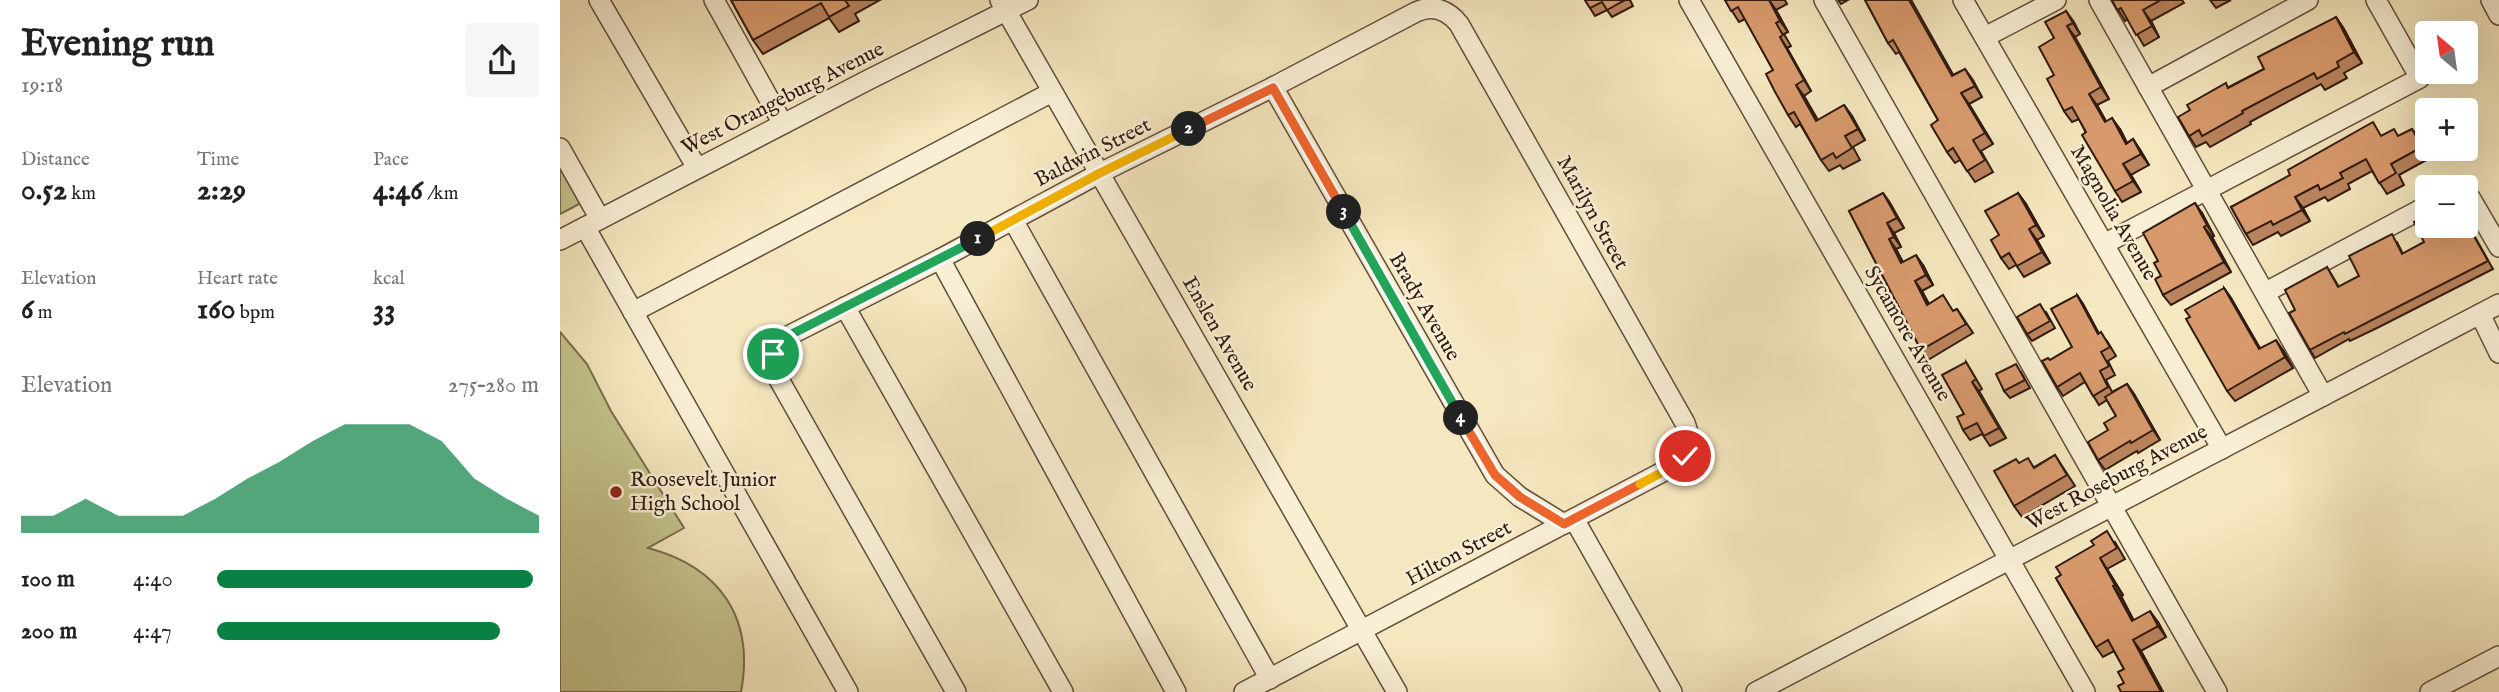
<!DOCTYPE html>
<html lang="en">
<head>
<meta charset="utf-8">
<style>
  body { margin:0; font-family:"IM FELL English",serif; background:#f6f6f6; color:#222; height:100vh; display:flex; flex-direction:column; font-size:26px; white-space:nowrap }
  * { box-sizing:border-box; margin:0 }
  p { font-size:23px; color:#767676 }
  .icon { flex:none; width:38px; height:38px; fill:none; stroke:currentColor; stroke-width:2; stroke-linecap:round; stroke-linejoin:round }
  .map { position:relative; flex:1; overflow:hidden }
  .details { display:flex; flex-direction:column; background:#fff; width:560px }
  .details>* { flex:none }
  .needle { width:46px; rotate:331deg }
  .fabs { position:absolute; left:1855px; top:21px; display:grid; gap:14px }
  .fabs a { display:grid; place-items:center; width:63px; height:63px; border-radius:7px; background:#fff; box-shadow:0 7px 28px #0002; font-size:35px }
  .pin { position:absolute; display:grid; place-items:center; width:60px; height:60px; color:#fff; margin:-30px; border:4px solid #fff; border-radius:50%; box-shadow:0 2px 7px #0007 }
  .km { position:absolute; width:35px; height:35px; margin:-18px; border-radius:50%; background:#222; color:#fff; font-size:19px; line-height:35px; text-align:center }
  .round { display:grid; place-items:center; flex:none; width:74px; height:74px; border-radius:7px; background:#f6f6f6 }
  .head { display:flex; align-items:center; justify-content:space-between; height:119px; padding:0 21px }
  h1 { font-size:38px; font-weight:800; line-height:52px }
  .stats { display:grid; grid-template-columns:repeat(3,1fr); gap:10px; height:119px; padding:7px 21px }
  .stats div { display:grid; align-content:center }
  .stats b { font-size:30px; font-weight:800 }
  .stats small { font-size:19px; font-weight:400 }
  .stats p { font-size:19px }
  .chart { height:196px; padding:14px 21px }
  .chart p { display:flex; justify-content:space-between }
  .chart svg { width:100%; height:126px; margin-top:7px; fill:#0b8043; opacity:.7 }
  ul { padding:0 21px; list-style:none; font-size:23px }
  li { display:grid; grid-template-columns:112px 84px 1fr; align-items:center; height:52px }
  li i { height:18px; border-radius:9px; background:#0b8043 }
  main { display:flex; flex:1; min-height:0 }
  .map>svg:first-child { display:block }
  .green { fill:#c4c38c; stroke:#7a6f4e; stroke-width:2 }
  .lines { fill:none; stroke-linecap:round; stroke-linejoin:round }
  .minor-casing { stroke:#614e3c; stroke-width:22 }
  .minor { stroke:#f8efd5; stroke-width:19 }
  .wall { fill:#ba845e; stroke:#301b11; stroke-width:2 }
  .shaded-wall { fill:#976c4c; stroke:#301b11; stroke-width:2 }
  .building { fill:#d89a6d; stroke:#301b11; stroke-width:2 }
  .split-1-casing { stroke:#fff; stroke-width:14 }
  .split-2-casing { stroke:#fff; stroke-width:14 }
  .split-3-casing { stroke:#fff; stroke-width:14 }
  .split-4-casing { stroke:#fff; stroke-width:14 }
  .split-5-casing { stroke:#fff; stroke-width:14 }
  .split-6-casing { stroke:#fff; stroke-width:14 }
  .split-1 { stroke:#22a559; stroke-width:9 }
  .split-2 { stroke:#f5b400; stroke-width:9 }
  .split-3 { stroke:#f0652b; stroke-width:9 }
  .split-4 { stroke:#22a559; stroke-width:9 }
  .split-5 { stroke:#f0652b; stroke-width:9 }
  .split-6 { stroke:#f5b400; stroke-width:9 }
  .poi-dot { fill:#8f2418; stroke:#f8efd5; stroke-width:2.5 }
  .labels { text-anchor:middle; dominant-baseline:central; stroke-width:5; stroke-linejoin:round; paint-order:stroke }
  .street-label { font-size:21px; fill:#301b11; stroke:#f8efd5 }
  .poi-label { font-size:21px; fill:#301b11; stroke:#f8efd5; text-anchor:start }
</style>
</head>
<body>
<main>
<section class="details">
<div class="head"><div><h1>Evening run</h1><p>19:18</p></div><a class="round"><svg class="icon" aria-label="share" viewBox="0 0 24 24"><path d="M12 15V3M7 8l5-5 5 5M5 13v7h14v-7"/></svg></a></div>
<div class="stats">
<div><p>Distance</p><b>0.52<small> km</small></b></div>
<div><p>Time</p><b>2:29</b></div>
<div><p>Pace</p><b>4:46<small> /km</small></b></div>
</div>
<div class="stats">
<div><p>Elevation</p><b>6<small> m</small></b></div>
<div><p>Heart rate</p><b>160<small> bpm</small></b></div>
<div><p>kcal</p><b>33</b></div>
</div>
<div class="chart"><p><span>Elevation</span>275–280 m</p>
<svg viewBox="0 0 160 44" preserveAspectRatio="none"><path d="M0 44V38L10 38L20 32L30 38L40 38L50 38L60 32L70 25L80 19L90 12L100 6L110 6L120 6L130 12L140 25L150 32L160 38V44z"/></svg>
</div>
<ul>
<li><b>100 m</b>4:40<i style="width:98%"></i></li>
<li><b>200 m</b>4:47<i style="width:88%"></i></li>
</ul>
</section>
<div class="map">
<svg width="1939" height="692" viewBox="0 0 1939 692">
  <rect width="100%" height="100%" fill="#f5e7bf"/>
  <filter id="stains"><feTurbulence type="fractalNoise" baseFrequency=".00286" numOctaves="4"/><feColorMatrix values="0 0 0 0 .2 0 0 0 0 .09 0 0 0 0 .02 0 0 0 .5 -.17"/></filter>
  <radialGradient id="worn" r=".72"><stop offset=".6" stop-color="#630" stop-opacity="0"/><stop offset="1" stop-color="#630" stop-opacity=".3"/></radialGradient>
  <!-- green -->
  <g class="green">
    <path d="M0,161l23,41 -23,12z"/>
    <path d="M0,332l27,32 24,47 73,117 -36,20c72,19 107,70 93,144h-181z"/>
  </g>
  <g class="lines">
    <!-- minor casing -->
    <g class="minor-casing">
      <g id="minor">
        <path d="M39,0l98,168"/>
        <path d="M154,0l69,124"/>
        <path d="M440,0l397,692"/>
        <path d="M1129,0l396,692"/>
        <path d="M1264,0l393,692"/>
        <path d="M1403,0l259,449"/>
        <path d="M1539,0l224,396"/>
        <path d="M1931,0l8,15"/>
        <path d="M1425,37l71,-37"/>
        <path d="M713,87l222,388 25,22 44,27"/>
        <path d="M1588,87l160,-87"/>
        <path d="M0,148l40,71"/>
        <path d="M1906,196l5,3 28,48"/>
        <path d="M453,220l257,459"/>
        <path d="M25,227l263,465"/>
        <path d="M0,240l308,-160 160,-80"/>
        <path d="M1544,244l316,-166 -44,-78"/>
        <path d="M380,259l236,433"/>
        <path d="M1706,292l161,-86"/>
        <path d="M285,307l218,385"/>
        <path d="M73,312l419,-220"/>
        <path d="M1920,314l19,39"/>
        <path d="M1014,519l98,173"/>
        <path d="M396,692l-179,-316c-7,-16 -4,-30 11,-40l152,-77 160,-86 173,-86 143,-75c17,-8 32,-2 43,12l226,399c7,18 4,33 -13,44l-428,225"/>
        <path d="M1196,692l743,-388"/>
        <path d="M1870,692l69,-36"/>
      </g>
    </g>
    <!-- minor -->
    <use href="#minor" class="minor"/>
  </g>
  <!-- wall -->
  <g class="wall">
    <path d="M171,0h149l-25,14 4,7 -20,11 -10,-14 -66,36 -10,-14z"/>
    <path d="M1025,0h45l3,6 -21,11 -5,-7 -12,6z"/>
    <path d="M1165,0h60l2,4 -11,6 12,22 -4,2 7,12 -4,2 24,43 -7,5 14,24 26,-15 8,11 13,24 -12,7 7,13 -17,9 -3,-4 -11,6 -8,-11 -21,-36 -4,3 -8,-12 -15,-45 -28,-51 -6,3z"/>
    <path d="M1278,0h10l-7,4z"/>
    <path d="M1305,0h46l42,75 12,-6 17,28 -13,7 24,40 -12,7 12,21 -18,10 -15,-22 -5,3 -8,-11 -9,-32 -39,-68 -3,2 -8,-11z"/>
    <path d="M1552,0h70l2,3 -33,18 8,16 -15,9 -16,-27 -3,2z"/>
    <path d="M1650,0h21l-15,8z"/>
    <path d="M1506,11l14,23 -5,3 34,62 -12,6 9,16 14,8 7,14 6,-4 16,26 -18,10 10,17 -19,10 -7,-11 -36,-72 -7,3 -8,-11 -10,-73z"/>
    <path d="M1776,17l8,12 18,34 -18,10 3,5 -22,12 -4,-6 -71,38 1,2 -41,23 -4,-5 -10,5 -7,-11 1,-26 39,-23 35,-18z"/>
    <path d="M1852,129l8,11 10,18 -31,17 5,10 -17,9 -15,-23 -24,13 2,5 -22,12 -3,-4 -22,11 7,13 -29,15 -3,-4 -25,13 -7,-11 -15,-27 152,-71h16z"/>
    <path d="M1323,193l7,10 14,25 -10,5 7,14 -5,2 7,13 20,3 10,20 -11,6 7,13 24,7 4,-2 16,24 -45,27 -7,-10 -72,-139z"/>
    <path d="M1458,193l8,11 18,32 -7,4 13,23 -26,14 -8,-12 -7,4 -8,-11 -2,-23z"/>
    <path d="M1642,213l12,23 -2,1 19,35 -60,33 -8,-10 -2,-19z"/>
    <path d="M1906,221l27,48 -116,59 -27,13 -1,-2 -34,19 -5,-8 -15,-40 32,-43 12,20 20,-11 38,-34 6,12 63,-28z"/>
    <path d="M1664,288l7,10 29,50 23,2 10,18 -58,33 -8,-10z"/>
    <path d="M1517,295l6,9 16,30 8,7 9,15 -8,5 7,14 -9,5 6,12 15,-8 7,10 26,46 -22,13 -1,-2 -32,19 -7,-10 10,-30 8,-14 -9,-16 -8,5 -14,-23 -22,14 -6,-9 -7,-27 22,-13z"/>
    <path d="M1486,312l9,16 -23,13 -5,-7z"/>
    <path d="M1406,362l16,27 -3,2 27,47 -16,8 -8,-12 -12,6 -7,-10z"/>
    <path d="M1461,372l9,16 -20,10 -6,-7z"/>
    <path d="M1495,455l20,31 -53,31 -8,-11 5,-43 15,4z"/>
    <path d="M1555,542l10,17 -18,10 16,26 -2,1 12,24 25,2 8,15 -25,14 22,41h-42l3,-9v-14l-10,-18 -11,6 -7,-10 -40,-69z"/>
  </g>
  <!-- shaded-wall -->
  <g class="shaded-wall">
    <path d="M1209,0l7,10 12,22 -8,-11z"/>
    <path d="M1349,0h2l49,87 -8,-11z"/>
    <path d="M1583,10l8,11 8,16 -7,-11z"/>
    <path d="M1506,11l8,11 6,12 -7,-11z"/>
    <path d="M1776,17l8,12 18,34 -8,-11z"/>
    <path d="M1507,26l8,11 34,62 -8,-12z"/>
    <path d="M1220,37l7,11 24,43 -7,-11z"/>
    <path d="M1405,69l8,11 9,17 -7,-11z"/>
    <path d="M1236,85l8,11 20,36 -8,-11z"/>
    <path d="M1401,93l8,11 24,40 -8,-11z"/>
    <path d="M1529,94l8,11 15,28 -7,-11z"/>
    <path d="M1284,105l8,11 13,24 -7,-11z"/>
    <path d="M1552,118l8,11 13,26 -7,-11z"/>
    <path d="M1852,129l8,11 10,18 -8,-11z"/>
    <path d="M1573,139l8,12 8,14 -8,-11z"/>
    <path d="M1563,164l8,11 10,17 -8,-11z"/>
    <path d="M1323,193l7,10 14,25 -7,-10z"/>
    <path d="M1458,193l8,11 18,32 -8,-11z"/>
    <path d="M1735,197l8,11 7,13 -8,-11z"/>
    <path d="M1635,203l7,10 12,23 -7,-11z"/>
    <path d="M1327,223l7,10 7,14 -7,-10z"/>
    <path d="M1644,227l8,10 19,35 -7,-10z"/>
    <path d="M1469,229l8,11 13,23 -8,-11z"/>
    <path d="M1329,239l7,10 12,24 -7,-10z"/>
    <path d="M1356,255l7,10 10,20 -7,-10z"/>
    <path d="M1355,281l7,10 12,23 -7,-9z"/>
    <path d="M1664,288l7,10 35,62 -7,-11z"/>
    <path d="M1517,295l6,9 21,39 -6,-9z"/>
    <path d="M1716,340l7,10 10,18 -8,-11z"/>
    <path d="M1412,382l7,9 27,47 -7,-10z"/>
    <path d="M1567,384l7,10 26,46 -7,-10z"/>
    <path d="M1540,558l7,11 16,26 -8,-10z"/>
    <path d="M1553,586l8,10 19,36 -8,-11z"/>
    <path d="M1590,611l8,11 8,15 -8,-11z"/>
    <path d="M1573,640l8,11 22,41h-2z"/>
  </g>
  <!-- building -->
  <g class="building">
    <path d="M171,0h114l4,6 -20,11 -8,-14 -68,37z"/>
    <path d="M1025,0h40l-18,10 -5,-8 -12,6z"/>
    <path d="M1165,0h44l11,21 -4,2 7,12 -3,2 24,43 -8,5 20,36 28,-16 14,24 -13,7 7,12 -16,10 -3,-5 -12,7 -27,-48 -6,3 -14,-25 -8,-16 7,-4 -35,-63 -7,4z"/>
    <path d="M1305,0h44l43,76 13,-7 10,17 -14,7 24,40 -12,7 12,20 -18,11 -14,-23 -6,4 -16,-27 7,-5 -45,-80 -5,3z"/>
    <path d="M1552,0h49l-18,10 9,16 -16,9 -15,-27 -4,2z"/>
    <path d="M1506,11l7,12 -6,3 34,61 -12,7 16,28 7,-4 14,26 7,-5 8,15 -18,10 10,17 -18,10 -33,-56 4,-3 -14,-25 -8,4 -17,-32 7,-4 -15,-28 15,-9 -9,-16z"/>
    <path d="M1776,17l18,35 -17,10 2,5 -22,12 -3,-6 -72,38 1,2 -41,23 -3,-6 -10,6 -11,-19 12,-7 -3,-5 39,-22 2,5 36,-19 -6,-12z"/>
    <path d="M1813,122l8,14 13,-7 4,7 14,-7 10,18 -31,17 5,9 -17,10 -13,-24 -26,14 3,5 -23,12 -2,-5 -23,12 7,13 -29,15 -2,-4 -25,13 -15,-27 59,-32 -2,-5z"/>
    <path d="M1323,193l14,25 -10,5 7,14 -5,2 12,24 15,-8 10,20 -11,6 12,24 16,-10 10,16 4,-2 9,15 -45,26 -72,-139z"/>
    <path d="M1458,193l18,32 -7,4 13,23 -25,14 -8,-13 -8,5 -10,-18 8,-5 -14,-24z"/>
    <path d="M1635,203l12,22 -3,2 20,35 -61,33 -8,-16 6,-3 -7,-13 4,-2 -15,-28z"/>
    <path d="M1867,215v11h39v-4l22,39 -116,59 -27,14 -1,-2 -34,18 -21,-37 6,-3 -10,-20 42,-23 11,20 21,-11 -10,-20 43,-22 10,20 22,-12 -10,-20z"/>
    <path d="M1664,288l35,61 17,-9 9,17 -58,34 -41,-72 4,-2 -5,-7z"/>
    <path d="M1517,295l21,39 3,-2 9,15 -9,5 8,14 -9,5 8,16 -15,9 -13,-23 -23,14 -15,-26 6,-3 2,2 22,-13 -21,-38z"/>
    <path d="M1480,304l10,17 -23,13 -10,-17z"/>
    <path d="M1406,362l10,17 -4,3 27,46 -15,8 -7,-13 -14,7 -6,-13 7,-3 -22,-39z"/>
    <path d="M1456,364l9,16 -21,11 -8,-17z"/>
    <path d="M1567,384l26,46 -22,13 -1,-2 -32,19 -10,-18 20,-12 -4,-7 12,-7 -11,-19z"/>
    <path d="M1495,455l12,20 -53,31 -20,-35 22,-12 3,4 9,-5 6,10z"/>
    <path d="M1547,531l10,17 -17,10 15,27 -2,1 19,35 18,-10 8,15 -25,14 28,52h-40l-3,-6 6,-3 -6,-11 6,-3 -16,-29 -12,7 -40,-69 5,-3 -5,-8 38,-22 -3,-4z"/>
  </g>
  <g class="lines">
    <!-- split-1 casing -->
    <g class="split-1-casing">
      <path id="split-1" d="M213,354l8,-13 7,-5 190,-97"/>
    </g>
    <!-- split-2 casing -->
    <g class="split-2-casing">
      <path id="split-2" d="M418,239l122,-66 89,-44"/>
    </g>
    <!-- split-3 casing -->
    <g class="split-3-casing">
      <path id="split-3" d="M629,129l84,-41 71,124"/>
    </g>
    <!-- split-4 casing -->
    <g class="split-4-casing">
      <path id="split-4" d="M784,212l117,206"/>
    </g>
    <!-- split-5 casing -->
    <g class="split-5-casing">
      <path id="split-5" d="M901,418l34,57 25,22 44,27 76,-40"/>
    </g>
    <!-- split-6 casing -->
    <g class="split-6-casing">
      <path id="split-6" d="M1080,484l32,-17 13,-11"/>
    </g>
    <!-- split-1 -->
    <use href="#split-1" class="split-1"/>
    <!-- split-2 -->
    <use href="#split-2" class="split-2"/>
    <!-- split-3 -->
    <use href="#split-3" class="split-3"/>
    <!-- split-4 -->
    <use href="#split-4" class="split-4"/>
    <!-- split-5 -->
    <use href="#split-5" class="split-5"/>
    <!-- split-6 -->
    <use href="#split-6" class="split-6"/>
  </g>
  <!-- markers -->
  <circle class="poi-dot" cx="56" cy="492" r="7"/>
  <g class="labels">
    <!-- street labels -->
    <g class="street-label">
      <text transform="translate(223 99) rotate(-27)">West Orangeburg Avenue</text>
      <text transform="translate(533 153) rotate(-27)">Baldwin Street</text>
      <text transform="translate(1032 213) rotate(61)">Marilyn Street</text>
      <text transform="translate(1553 213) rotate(60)">Magnolia Avenue</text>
      <text transform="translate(864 307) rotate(60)">Brady Avenue</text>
      <text transform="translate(659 334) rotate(60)">Enslen Avenue</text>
      <text transform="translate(1347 334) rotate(60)">Sycamore Avenue</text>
      <text transform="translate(1557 478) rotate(-28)">West Roseburg Avenue</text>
      <text transform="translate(899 554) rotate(-28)">Hilton Street</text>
    </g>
    <!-- poi labels -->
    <g class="poi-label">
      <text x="70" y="480">Roosevelt Junior<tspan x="70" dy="24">High School</tspan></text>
    </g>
  </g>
  <rect width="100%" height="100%" filter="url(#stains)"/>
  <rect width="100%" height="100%" fill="url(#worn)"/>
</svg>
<div class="fabs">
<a><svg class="needle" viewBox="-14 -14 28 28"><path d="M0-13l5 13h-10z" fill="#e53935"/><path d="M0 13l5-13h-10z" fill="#767676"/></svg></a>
<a>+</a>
<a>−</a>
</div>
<div class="pin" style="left:213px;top:354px;background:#1e9e55"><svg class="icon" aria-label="arrive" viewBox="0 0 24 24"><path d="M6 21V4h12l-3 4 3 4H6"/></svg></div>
<div class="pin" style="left:1125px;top:456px;background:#d93025"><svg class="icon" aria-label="check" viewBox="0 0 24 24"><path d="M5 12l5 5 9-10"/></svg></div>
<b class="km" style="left:418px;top:239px">1</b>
<b class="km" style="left:629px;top:129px">2</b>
<b class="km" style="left:784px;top:212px">3</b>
<b class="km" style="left:901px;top:418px">4</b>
</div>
</main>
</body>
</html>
